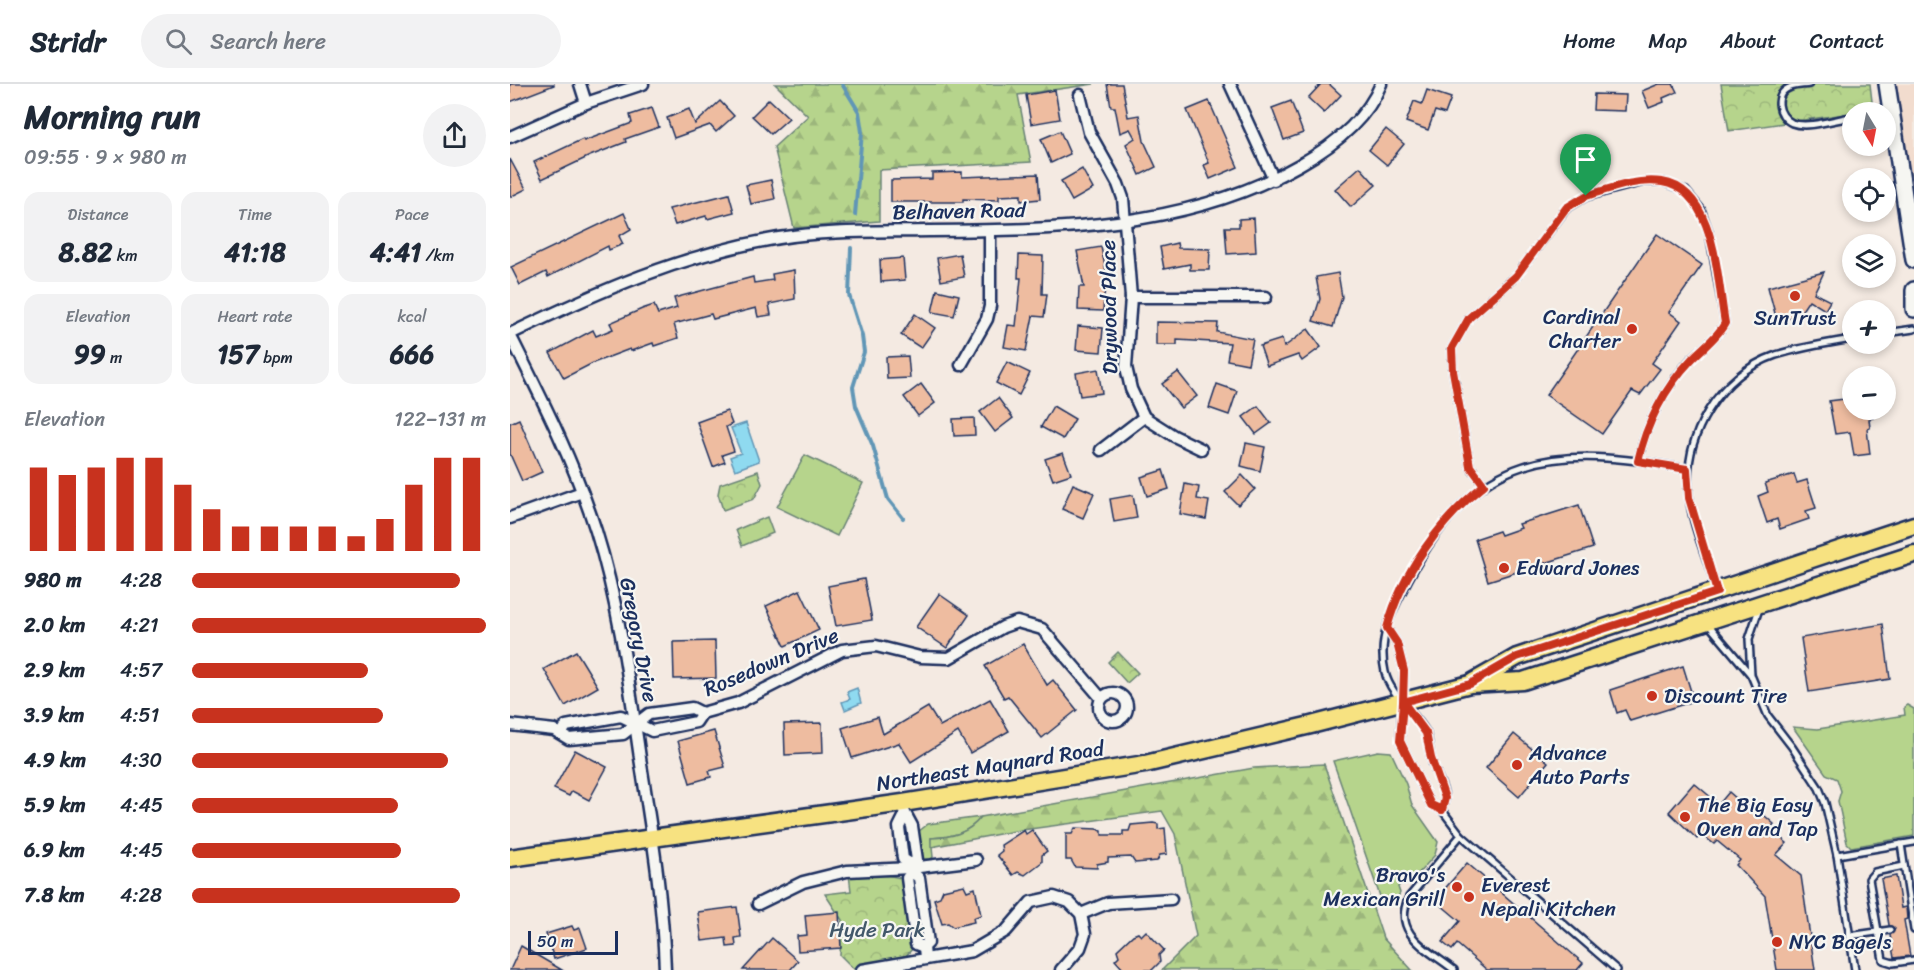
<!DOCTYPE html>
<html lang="en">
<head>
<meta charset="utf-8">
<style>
  body { margin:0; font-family:Sriracha,sans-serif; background:#f2f2f3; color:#1f2937; height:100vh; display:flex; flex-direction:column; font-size:22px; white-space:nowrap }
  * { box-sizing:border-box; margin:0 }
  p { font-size:20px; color:#747a83 }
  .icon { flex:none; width:33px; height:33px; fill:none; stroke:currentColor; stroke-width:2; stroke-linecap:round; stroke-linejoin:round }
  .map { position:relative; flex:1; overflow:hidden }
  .side { display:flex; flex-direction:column; background:#fff; width:510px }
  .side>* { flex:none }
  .needle { width:39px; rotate:170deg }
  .controls { position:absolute; left:1332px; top:18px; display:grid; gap:12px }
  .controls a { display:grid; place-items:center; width:54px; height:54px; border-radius:50%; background:#fff; box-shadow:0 3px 9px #0003; font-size:30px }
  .scale { position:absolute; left:18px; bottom:15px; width:90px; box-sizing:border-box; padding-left:6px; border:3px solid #1b2f5e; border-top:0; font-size:16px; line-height:21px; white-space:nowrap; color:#1b2f5e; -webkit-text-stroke:4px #f6f6f2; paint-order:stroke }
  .pin { position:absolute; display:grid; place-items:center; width:51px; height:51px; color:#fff; margin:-62px -26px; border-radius:50% 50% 50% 0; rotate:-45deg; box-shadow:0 0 6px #0007 }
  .pin .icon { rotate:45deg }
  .round { display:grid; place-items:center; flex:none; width:63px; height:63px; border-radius:32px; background:#f2f2f3 }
  .overview { display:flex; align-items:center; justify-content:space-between; height:102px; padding:0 24px }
  h1 { font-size:33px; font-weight:700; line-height:45px }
  .metrics { display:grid; grid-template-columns:repeat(3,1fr); gap:9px; height:102px; padding:6px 24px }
  .metrics div { display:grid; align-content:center; border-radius:15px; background:#f2f2f3; text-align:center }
  .metrics b { font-size:26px; font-weight:700 }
  .metrics small { font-size:16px; font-weight:400 }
  .metrics p { font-size:16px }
  .chart { height:168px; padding:12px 24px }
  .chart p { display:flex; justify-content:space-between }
  .chart svg { width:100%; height:108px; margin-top:6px; stroke:#c8321e; stroke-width:6 }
  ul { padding:0 24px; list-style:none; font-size:20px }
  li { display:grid; grid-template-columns:96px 72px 1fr; align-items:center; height:45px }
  li i { height:15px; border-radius:8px; background:#c8321e }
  header { display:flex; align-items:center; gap:36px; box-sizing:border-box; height:84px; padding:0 30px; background:#fff; border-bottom:2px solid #e0e1e3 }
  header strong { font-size:28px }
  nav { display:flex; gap:33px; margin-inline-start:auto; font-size:21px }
  .search { width:420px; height:54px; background:#f2f2f3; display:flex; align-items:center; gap:15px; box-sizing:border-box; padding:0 21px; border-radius:33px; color:#747a83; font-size:22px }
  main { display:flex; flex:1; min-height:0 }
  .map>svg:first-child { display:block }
  .built { fill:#f2dcce }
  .grass { fill:#b6d48c; stroke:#688275; stroke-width:1.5 }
  .forest { fill:url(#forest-firs); stroke:#688275; stroke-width:1.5 }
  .park { fill:url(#park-crowns); stroke:#688275; stroke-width:1.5 }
  .water { fill:#8fdaf0; stroke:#6196b6; stroke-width:1.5 }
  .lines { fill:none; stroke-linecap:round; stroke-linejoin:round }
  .stream { stroke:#6196b6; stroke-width:4 }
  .building { fill:#eebca0; stroke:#1b2f5e; stroke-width:1.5 }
  .service-casing { stroke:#1b2f5e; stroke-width:10 }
  .minor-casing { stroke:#1b2f5e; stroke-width:15 }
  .secondary-casing { stroke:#1b2f5e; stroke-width:20 }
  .primary-casing { stroke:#1b2f5e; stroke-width:21 }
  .service { stroke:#f6f6f2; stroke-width:5 }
  .minor { stroke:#f6f6f2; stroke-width:10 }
  .secondary { stroke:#f6f6f2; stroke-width:15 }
  .primary { stroke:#f7e281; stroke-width:16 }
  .route-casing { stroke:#fff; stroke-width:12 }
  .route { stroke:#c8321e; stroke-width:8 }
  .poi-dot { fill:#c8321e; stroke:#f6f6f2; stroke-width:2 }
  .labels { text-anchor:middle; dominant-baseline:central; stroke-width:4.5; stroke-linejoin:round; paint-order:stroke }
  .street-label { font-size:21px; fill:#1b2f5e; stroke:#f6f6f2 }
  .poi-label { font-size:21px; fill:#1b2f5e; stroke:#f6f6f2; text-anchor:start }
  .park-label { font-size:21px; fill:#42586a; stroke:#f6f6f2 }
</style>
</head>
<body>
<header>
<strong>Stridr</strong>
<div class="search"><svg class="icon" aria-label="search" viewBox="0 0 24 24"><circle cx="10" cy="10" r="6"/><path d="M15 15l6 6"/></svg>Search here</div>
<nav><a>Home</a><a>Map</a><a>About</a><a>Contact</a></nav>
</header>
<main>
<section class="side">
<div class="overview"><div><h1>Morning run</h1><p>09:55 · 9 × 980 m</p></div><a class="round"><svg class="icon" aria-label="share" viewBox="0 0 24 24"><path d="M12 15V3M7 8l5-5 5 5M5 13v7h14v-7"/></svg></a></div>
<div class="metrics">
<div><p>Distance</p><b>8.82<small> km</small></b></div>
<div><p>Time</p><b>41:18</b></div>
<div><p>Pace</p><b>4:41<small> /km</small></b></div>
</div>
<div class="metrics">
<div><p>Elevation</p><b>99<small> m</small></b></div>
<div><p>Heart rate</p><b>157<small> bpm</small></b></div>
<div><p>kcal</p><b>666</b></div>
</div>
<div class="chart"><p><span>Elevation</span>122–131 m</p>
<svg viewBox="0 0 160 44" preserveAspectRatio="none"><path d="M5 44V10M15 44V13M25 44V10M35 44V6M45 44V6M55 44V17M65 44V27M75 44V34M85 44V34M95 44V34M105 44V34M115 44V38M125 44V31M135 44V17M145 44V6M155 44V6"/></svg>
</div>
<ul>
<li><b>980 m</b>4:28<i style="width:91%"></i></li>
<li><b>2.0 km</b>4:21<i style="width:100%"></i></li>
<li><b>2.9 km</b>4:57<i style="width:60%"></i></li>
<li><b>3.9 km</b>4:51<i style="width:65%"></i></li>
<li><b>4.9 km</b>4:30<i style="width:87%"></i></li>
<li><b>5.9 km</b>4:45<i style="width:70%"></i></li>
<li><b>6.9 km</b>4:45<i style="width:71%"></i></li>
<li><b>7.8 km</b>4:28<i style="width:91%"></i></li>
</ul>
</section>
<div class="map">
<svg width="1404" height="886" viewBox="0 0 1404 886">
  <defs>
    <pattern id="forest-firs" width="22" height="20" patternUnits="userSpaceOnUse" patternTransform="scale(1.5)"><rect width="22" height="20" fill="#b6d48c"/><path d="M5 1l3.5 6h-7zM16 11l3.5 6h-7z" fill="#9cb67b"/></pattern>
    <pattern id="park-crowns" width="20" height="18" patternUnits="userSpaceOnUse" patternTransform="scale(1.5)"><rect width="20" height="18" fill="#b6d48c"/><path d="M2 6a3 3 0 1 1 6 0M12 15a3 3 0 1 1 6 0" fill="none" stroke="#9cb67b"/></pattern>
  </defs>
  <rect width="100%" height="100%" fill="#f4eae2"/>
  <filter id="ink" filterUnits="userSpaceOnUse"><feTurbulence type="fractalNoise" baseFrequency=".0167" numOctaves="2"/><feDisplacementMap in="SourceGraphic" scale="12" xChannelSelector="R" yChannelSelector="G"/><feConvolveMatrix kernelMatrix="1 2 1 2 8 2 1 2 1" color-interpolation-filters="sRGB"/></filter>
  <g filter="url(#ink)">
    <!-- built -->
    <path class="built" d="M1377,0h27v174z"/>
    <!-- grass -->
    <g class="grass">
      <path d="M295,371l58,28 -26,53 -60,-29z"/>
      <path d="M257,433l6,16 -31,13 -6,-16z"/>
      <path d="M1397,621l7,4v127l-63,11 -4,-4 -9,-42 3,-10 -4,-12 -11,-5 -33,-47 25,2 87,-14 -1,-8z"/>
      <path d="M868,667l13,1 15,32 6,21 26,37 -3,13 -19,21h-8l-10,11 2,6 -2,4 -16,5 -49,-141z"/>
      <path d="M471,733c-13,17 -30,20 -50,21l2,19 -2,2h-8l-3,-4 -2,-23 10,-8z"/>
    </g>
    <!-- forest -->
    <g class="forest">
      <path d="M265,0h319l-76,11 13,67 -152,8v51l-85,7 -20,-81 34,-31z"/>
      <path d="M814,680l59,174 29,32h-250l34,-34 -21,-102 -13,-23 -147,20 -84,16v-9c20,-1 37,-4 50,-21l273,-49z"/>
    </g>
    <!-- park -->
    <g class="park">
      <path d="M1211,0h149l3,26 -144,21z"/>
      <path d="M248,387l4,13 -8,15 -31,11 -5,-16 2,-10z"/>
      <path d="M608,568l20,21 -11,10 -19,-21z"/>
      <path d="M339,790l38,1 18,4 9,68 -11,12 1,2 -49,9 -15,-15 2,-35 -17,-26 26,-3z"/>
    </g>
    <!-- water -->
    <g class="water">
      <path d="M236,339l13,38 -24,9 -5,-13 11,-4 -10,-25z"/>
      <path d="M347,604l4,15 -16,7 -3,-8 8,-3 -3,-7z"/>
    </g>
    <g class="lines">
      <!-- stream -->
      <g class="stream">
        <path d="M332,0l17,28 3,20 -7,83"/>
        <path d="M341,164l-2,47 13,41 2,16 -11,35 3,19 17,40 15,53 15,19"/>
      </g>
    </g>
    <!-- building -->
    <g class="building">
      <path d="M0,0h44v1l-44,17z"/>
      <path d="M597,0h15l6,33 11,-2 5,26 12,26 -16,8 -14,-31 9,-6 -5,-9 -10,4 -5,-26h-4z"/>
      <path d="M811,0h8l12,11 -17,18 -16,-15z"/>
      <path d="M1149,0h14l4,8 -14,6 1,4 -15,6 -7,-17z"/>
      <path d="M545,6l5,29 -29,5 -5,-29z"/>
      <path d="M917,6l24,8 -6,16 -10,-3 -7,19 -22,-8 8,-21 8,3z"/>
      <path d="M1084,10l32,1 -1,16 -32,-1z"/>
      <path d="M259,15l20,19 -18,16 -19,-18z"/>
      <path d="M210,17l14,15 -18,16 -6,-7 -36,13 -7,-20 22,-9 6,15z"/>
      <path d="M699,17l29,66 -28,12 -6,-14 5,-2 -22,-53z"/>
      <path d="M781,17l12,32 -19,7 -12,-32z"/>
      <path d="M142,24l7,19 -34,12 1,3 -36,14 -48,23 -8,-17 49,-23 1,2 48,-18 -2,-8z"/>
      <path d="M876,45l18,15 -17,21 -18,-15z"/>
      <path d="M550,47l10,23 -19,9 -10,-24z"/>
      <path d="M0,75l16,30 -16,8z"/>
      <path d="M850,83l16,18 -25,22 -16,-18z"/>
      <path d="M572,85l11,20 -21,12 -11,-20z"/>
      <path d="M452,88v5l76,-3 2,25 -19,2v-6l-22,1v4l-36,-1v3h-72v-22l41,-1v-6z"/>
      <path d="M261,96l4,19 -24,5 -5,-19z"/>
      <path d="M219,110l5,18 -27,7 -1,-3 -31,9 -6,-16z"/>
      <path d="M114,129l7,16 -12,7 4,8 -14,6 -1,-4 -60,31 -2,-5 -26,13 -9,-18z"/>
      <path d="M744,134l2,34 -29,2 -2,-27h14v-8z"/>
      <path d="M1147,150l45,31 -33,47 12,9 -29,42 8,6 -20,26 -8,-4 -30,43 -56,-39z"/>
      <path d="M667,159l1,5 32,1 -1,21h-19v-6l-26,5 -4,-22z"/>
      <path d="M591,163l5,24 -3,40 -25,-1 1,-23h5l-7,-36z"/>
      <path d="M450,170l4,23 -23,4 -4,-23z"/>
      <path d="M509,171l24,1 -1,38h5l-3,23 -11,-1 -7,35 -22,-4 4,-22 8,1 5,-48h-3z"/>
      <path d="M393,174l2,22 -24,2 -1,-22z"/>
      <path d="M284,186l1,29 -26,5 2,11 -13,2 -2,-9 -43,11 -2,-5 -37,10 4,14 -24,8 -1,-3 -22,8 -1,-2 -37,14 -29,15 -14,-25 43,-23 3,6 17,-7 -3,-6 32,-14 12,-4 4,9 19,-6 -3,-10 79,-21 1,6 19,-3 -1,-6z"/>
      <path d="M1314,188l-10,21 16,8 -5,9 -16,-10 -10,15 -22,6 -9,-34z"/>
      <path d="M828,189l4,24 -9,30 -20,-6 7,-22 -4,-22z"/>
      <path d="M427,206l22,5 -5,21 -22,-4z"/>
      <path d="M405,230l20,14 -14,20 -20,-13z"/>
      <path d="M646,238l62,1 -1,9 36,7 -5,25 -21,-4 3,-17 -53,-3v5h-21z"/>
      <path d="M568,242l25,2 -2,24 -25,-2z"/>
      <path d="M798,245l13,18 -19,14 -4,-6 -31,11 -7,-20 22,-7 2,8z"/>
      <path d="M398,272l2,22 -23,1 -1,-22z"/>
      <path d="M497,278l23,11 -11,22 -23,-12z"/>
      <path d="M588,285l4,24 -22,3 -4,-23z"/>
      <path d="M668,288l19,24 -16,12 -19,-24z"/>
      <path d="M411,300l14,19 -17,13 -14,-19z"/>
      <path d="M707,300l20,7 -8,24 -20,-7z"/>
      <path d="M488,314l15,20 -18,14 -15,-20z"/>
      <path d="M1342,314v12h19l2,8 -4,1 1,9 -3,1 3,25 -16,2 -4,-24 -15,2 -6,-33z"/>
      <path d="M543,322l22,13 -12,20 -22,-12z"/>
      <path d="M748,322l13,17 -15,11 -13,-17z"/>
      <path d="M217,327l5,13 -6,3 8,24 -12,4 3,7 -12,5 -16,-45z"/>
      <path d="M464,334l1,17 -21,1 -1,-17z"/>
      <path d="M9,335l23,53 -20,9 -12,-27v-31z"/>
      <path d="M736,359l19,4 -5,24 -19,-5z"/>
      <path d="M553,369l8,21 -18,6 -8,-21z"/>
      <path d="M653,386l6,19 -22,7 -6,-19z"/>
      <path d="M1284,390l3,9 10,-3 9,28 -10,3 3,8 -29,10 -3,-10 -10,4 -9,-27 10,-4 -3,-9z"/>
      <path d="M732,391l13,14 -17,16 -13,-13z"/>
      <path d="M563,400l21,9 -11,25 -21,-9z"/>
      <path d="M675,400l14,3 -2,12 12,2 -3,18 -26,-5z"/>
      <path d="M623,411l4,23 -23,4 -4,-23z"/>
      <path d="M1069,421l14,43 -105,33 -13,-42 24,-8 2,4 20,-7 -2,-4z"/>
      <path d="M354,495l8,41 -36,6 -8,-40z"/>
      <path d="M290,506l19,40 -34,16 -19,-40z"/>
      <path d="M429,510l30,21 -22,33 -31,-21z"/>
      <path d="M1373,540l7,55 -81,13 -8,-54z"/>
      <path d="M205,557l1,37 -42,1 -1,-37z"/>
      <path d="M513,560l24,41 6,-5 24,30 -35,28 -34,-42 -4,2 -19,-32z"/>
      <path d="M66,567l22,36 -33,19 -21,-37z"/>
      <path d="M1173,582l11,35 -64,20 -5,-11 -8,3 -7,-23z"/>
      <path d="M480,615l19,32 -39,22 -12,-21 -47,30 -12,-19 -47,15 -10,-30 36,-11 5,17 45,-27 12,19z"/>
      <path d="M312,639l1,30 -38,2 -1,-31z"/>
      <path d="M204,647l11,36 -16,4 2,6 -21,6 -12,-42z"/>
      <path d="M1004,650l34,28 -29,35 -33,-29z"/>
      <path d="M65,666l32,17 -18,33 -17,-9 -3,5 -15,-7z"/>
      <path d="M1184,699l25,21 10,-12 17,15 3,-5 25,22 -4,5 17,14 -11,12 25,21 14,94h-38l-12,-74 -29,-31 4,-5 -23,-19 -3,3 -13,-10 -4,5 -28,-27z"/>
      <path d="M643,739l5,1v5l7,-1 2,26 -7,1 -3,6 -22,2 -4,-6 -23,1v4l-11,2v4l-22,-1 -4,-7h-5v-26h6l3,-6 22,1 5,2v4h21v-4h6l2,-6z"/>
      <path d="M514,746l2,4 6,-4 15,21 -5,4v7l-17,13 -7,-3 -5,3 -16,-20 5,-4 -1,-6z"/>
      <path d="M957,779l116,100 -6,7h-90l-30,-26 -5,6 -10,-8 18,-21 -25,-21z"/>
      <path d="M1386,792l5,32 5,-1 1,12 -3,1 6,36 -16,2 -4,-23 5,-6 -6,-4 -8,-46z"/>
      <path d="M454,801l3,6 8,-3 6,27 -8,3 1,4 -21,5 -5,-4 -6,1 -8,-25 6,-2 3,-7z"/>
      <path d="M227,823l4,30 -6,1 1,8 -9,1 -1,-9 -24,3 -4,-29z"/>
      <path d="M329,828l2,36 -43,3 -1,-15 10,-1 -2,-20z"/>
      <path d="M62,842l2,4 6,-2 7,20 -33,11 -8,-25z"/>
      <path d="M636,847l18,19 -5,5 1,7 -8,8h-28l-9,-10 4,-4 -2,-6 16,-15 5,-2 3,3z"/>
      <path d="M262,854l26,23 -8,9h-47z"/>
      <path d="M11,862l17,10 24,14h-52z"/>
    </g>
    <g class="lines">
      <!-- service casing -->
      <g class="service-casing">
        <g id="service">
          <path d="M1299,0c-5,1 -13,1 -18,3 -18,6 -14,29 1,36 16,6 44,-4 60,-6"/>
          <path d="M1376,249l28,-4"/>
          <path d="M974,401l-14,-19 -17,-95 -1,-23 17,-30 47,-42 50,-67 20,-12 58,-15h19l23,9 15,18 8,23 16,91c-7,14 -23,25 -34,36 -26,28 -45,65 -53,102"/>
          <path d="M1206,504c-9,-30 -24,-62 -27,-93 -7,-59 30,-120 87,-140 25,-8 51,-12 76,-16"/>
          <path d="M1198,540l43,51 17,41 24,31 27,41 6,15 12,52 18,115"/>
          <path d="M877,544l10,15 7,28 -4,70 31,64 11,5 19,25 156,135"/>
          <path d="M1241,591l-2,-36 10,-30"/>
          <path d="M932,726c1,-4 3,-9 3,-13 -2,-13 -11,-26 -14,-39 -2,-8 -2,-19 -5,-26 -11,-20 -36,-37 -41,-60 -8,-35 8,-63 24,-93 68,-129 145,-135 278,-110"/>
          <path d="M1391,760l13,86"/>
          <path d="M1327,771l77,-13"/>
          <path d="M1394,782l-29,6 -6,7 14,81 10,3 21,-3"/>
          <path d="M1339,852l41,-6"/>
          <path d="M944,886c-25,-20 -63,-36 -45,-73l52,-62"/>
        </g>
      </g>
      <!-- minor casing -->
      <g class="minor-casing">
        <g id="minor">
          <path d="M70,0l6,19"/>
          <path d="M720,0l44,96"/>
          <path d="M570,11l9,37 29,52 5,14 8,99 -5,70 5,22 13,28 30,19 27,13"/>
          <path d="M0,53l76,-34 57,-19"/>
          <path d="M621,213h135"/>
          <path d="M0,250c89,-43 170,-79 269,-96 50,-8 100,-6 150,-7 125,-1 259,-2 370,-66 34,-19 67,-44 82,-81"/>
          <path d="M0,251c32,64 64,127 86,196 23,73 33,151 44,227 11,70 23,141 25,212"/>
          <path d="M451,281l26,-46 3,-13v-75"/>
          <path d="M591,366l43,-33"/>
          <path d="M0,434l72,-26"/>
          <circle cx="603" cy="623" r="14"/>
          <path d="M0,641l44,5 15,9 54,-5 26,-20 43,-6 10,5"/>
          <path d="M52,649l4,-7 55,-10 31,15 44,-9 6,-9 36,-10 104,-53 34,-4 44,11 29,1 54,-31 14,-5 25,7 59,69"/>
          <path d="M394,727l8,15 5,34 -6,4"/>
          <path d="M395,731l-6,12 4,32 8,5 1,8 7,6 9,65 -4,4 1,11"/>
          <path d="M402,788l-5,6 9,66 8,3"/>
          <path d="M248,820l45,-22 44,-11 64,-3 65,-8"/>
          <path d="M571,830l27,-11 63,-4"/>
          <path d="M352,886l110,-19 34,-20 25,-29 23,-5 15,5 12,12 4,20 -5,14 -19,22"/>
        </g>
      </g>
      <!-- secondary casing -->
      <g class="secondary-casing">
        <g id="secondary">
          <path d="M1377,0l27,176"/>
          <path d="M1404,206v19"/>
        </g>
      </g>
      <!-- primary casing -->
      <g class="primary-casing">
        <g id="primary">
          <path d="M963,598l44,-25 397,-132"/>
          <path d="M0,774l393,-55 242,-39 166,-39 159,-41 53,-3 391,-127"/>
        </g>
      </g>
      <!-- service -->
      <use href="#service" class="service"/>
      <!-- minor -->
      <use href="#minor" class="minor"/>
      <!-- secondary -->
      <use href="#secondary" class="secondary"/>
      <!-- primary -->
      <use href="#primary" class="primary"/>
    </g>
  </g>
  <g class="lines" filter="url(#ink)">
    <!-- route casing -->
    <g class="route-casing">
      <path id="route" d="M1076,112l-20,12 -50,68 -47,42 -17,30 1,23 17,95 14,19c-45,36 -82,88 -97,143l10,15 7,28 -1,31 23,31 5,25 14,40 -3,12 -11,-5 -31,-64 3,-39 67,-18 47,-27 200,-65 -28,-94 -2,-29 -49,-8c8,-37 27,-74 53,-101 11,-12 27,-23 34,-37 -8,-43 -9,-133 -63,-141 -25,-4 -53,7 -76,14"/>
    </g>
    <!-- route -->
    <use href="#route" class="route"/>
  </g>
  <!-- markers -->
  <g class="poi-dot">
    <circle cx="1285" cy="212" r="6"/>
    <circle cx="1122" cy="245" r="6"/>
    <circle cx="994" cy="484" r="6"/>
    <circle cx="1142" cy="612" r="6"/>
    <circle cx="1007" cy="681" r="6"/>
    <circle cx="1175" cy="733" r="6"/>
    <circle cx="947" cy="803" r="6"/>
    <circle cx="959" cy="813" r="6"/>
    <circle cx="1267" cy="858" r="6"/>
  </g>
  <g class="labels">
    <!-- street labels -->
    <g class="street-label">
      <text transform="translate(449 127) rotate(-1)">Belhaven Road</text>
      <text transform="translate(599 223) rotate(-91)">Drywood Place</text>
      <text transform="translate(129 556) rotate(79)">Gregory Drive</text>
      <text transform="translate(261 578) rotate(-23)">Rosedown Drive</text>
      <text transform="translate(480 682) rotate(-9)">Northeast Maynard Road</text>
    </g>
    <!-- poi labels -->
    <g class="poi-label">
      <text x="1110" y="233" text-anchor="end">Cardinal<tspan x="1110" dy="24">Charter</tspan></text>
      <text x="1285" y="234" text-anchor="middle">SunTrust</text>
      <text x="1006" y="484">Edward Jones</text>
      <text x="1154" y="612">Discount Tire</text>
      <text x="1019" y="669">Advance<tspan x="1019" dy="24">Auto Parts</tspan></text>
      <text x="1187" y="721">The Big Easy<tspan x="1187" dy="24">Oven and Tap</tspan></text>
      <text x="935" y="791" text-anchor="end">Bravo's<tspan x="935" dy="24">Mexican Grill</tspan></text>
      <text x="971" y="801">Everest<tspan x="971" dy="24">Nepali Kitchen</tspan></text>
      <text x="1279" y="858">NYC Bagels</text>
    </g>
    <!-- park labels -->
    <g class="park-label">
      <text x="367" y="846">Hyde Park</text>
    </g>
  </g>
</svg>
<div class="controls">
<a><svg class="needle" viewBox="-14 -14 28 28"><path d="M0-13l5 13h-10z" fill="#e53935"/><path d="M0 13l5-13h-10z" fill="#747a83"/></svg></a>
<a><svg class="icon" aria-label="locate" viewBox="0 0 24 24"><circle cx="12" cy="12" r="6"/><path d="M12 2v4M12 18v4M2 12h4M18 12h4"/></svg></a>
<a><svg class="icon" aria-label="layers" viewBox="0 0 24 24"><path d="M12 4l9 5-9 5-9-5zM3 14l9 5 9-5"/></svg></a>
<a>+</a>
<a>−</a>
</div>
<div class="scale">50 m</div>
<div class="pin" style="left:1076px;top:112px;background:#1e9e55"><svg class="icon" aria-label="arrive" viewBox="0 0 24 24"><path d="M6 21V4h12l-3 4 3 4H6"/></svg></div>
</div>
</main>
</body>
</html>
